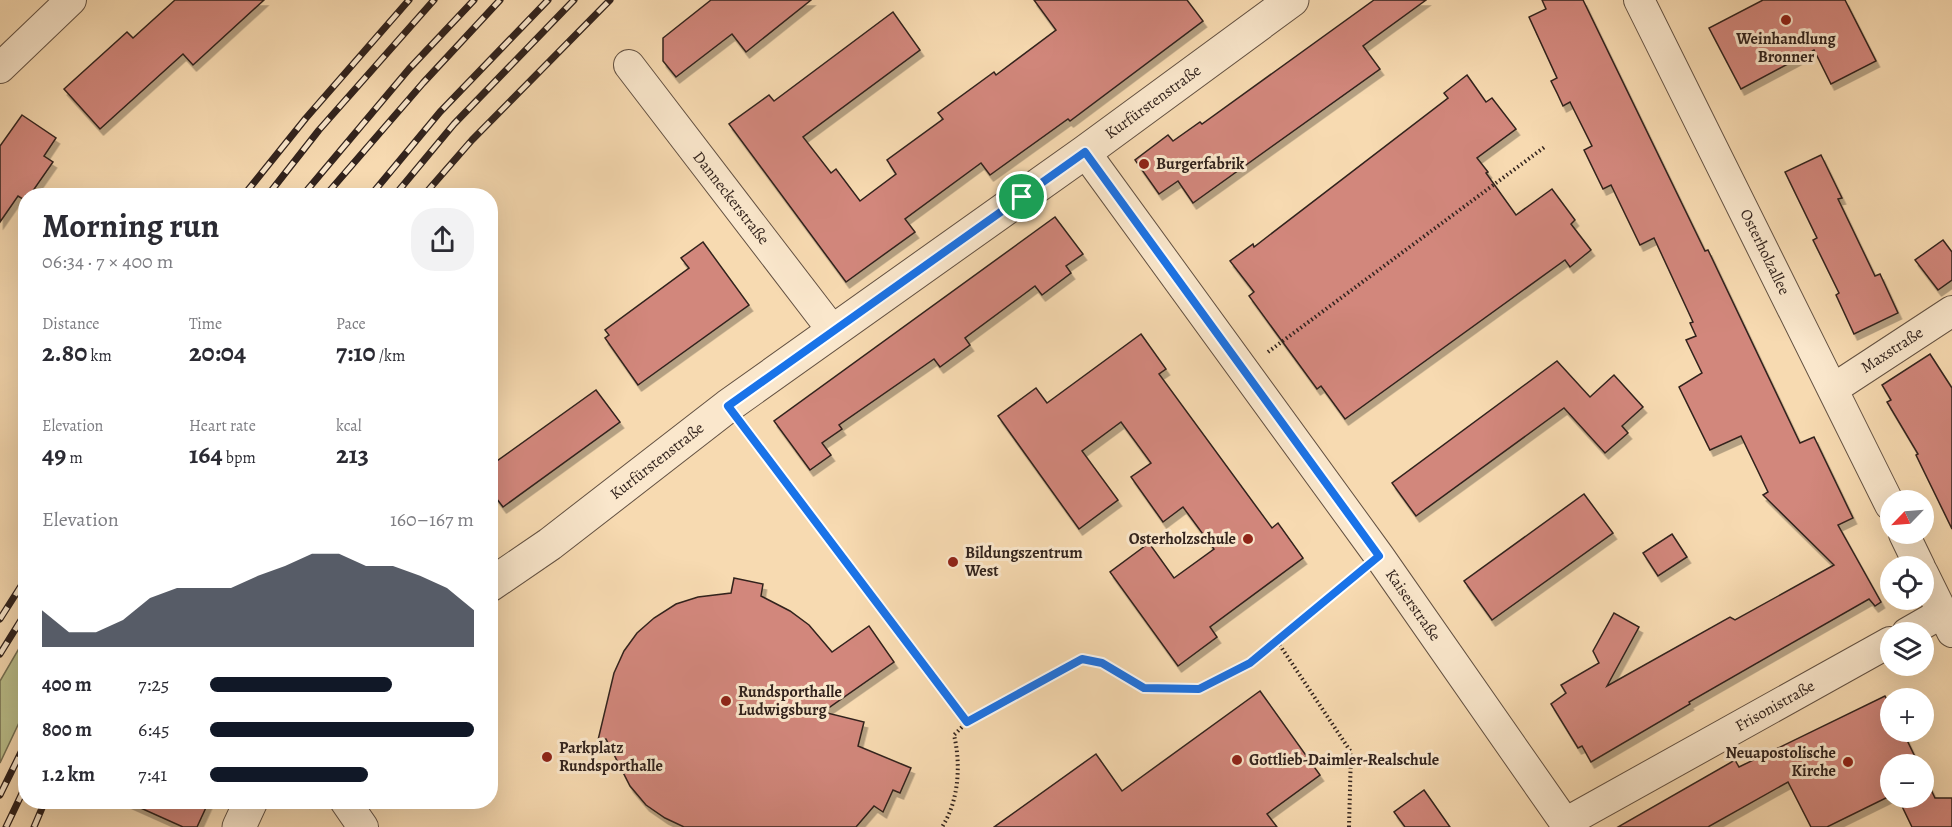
<!DOCTYPE html>
<html lang="en">
<head>
<meta charset="utf-8">
<style>
  body { margin:0; font-family:Alegreya,serif; background:#f2f2f3; color:#2b2b33; height:100vh; display:flex; flex-direction:column; font-size:22px; white-space:nowrap }
  * { box-sizing:border-box; margin:0 }
  p { font-size:20px; color:#7c7c81 }
  .icon { flex:none; width:33px; height:33px; fill:none; stroke:currentColor; stroke-width:2; stroke-linecap:round; stroke-linejoin:round }
  .map { position:relative; flex:1; overflow:hidden }
  .drawer { position:absolute; left:18px; top:188px; width:480px; height:621px; display:flex; flex-direction:column; background:#fff; border-radius:24px; box-shadow:0 6px 24px #0002 }
  .drawer>* { flex:none }
  .needle { width:39px; rotate:245deg }
  .tools { position:absolute; left:1880px; top:490px; display:grid; gap:12px }
  .tools a { display:grid; place-items:center; width:54px; height:54px; border-radius:50%; background:#fff; box-shadow:0 6px 24px #0002; font-size:30px }
  .pin { position:absolute; display:grid; place-items:center; width:51px; height:51px; color:#fff; margin:-26px; border:3px solid #fff; border-radius:50%; box-shadow:0 2px 6px #0007 }
  .round { display:grid; place-items:center; flex:none; width:63px; height:63px; border-radius:24px; background:#f2f2f3 }
  .summary { display:flex; align-items:center; justify-content:space-between; height:102px; padding:0 24px }
  h1 { font-size:33px; font-weight:700; line-height:45px }
  .metrics { display:grid; grid-template-columns:repeat(3,1fr); gap:9px; height:102px; padding:6px 24px }
  .metrics div { display:grid; align-content:center }
  .metrics b { font-size:26px; font-weight:700 }
  .metrics small { font-size:16px; font-weight:400 }
  .metrics p { font-size:16px }
  .chart { height:168px; padding:12px 24px }
  .chart p { display:flex; justify-content:space-between }
  .chart svg { width:100%; height:108px; margin-top:6px; fill:#111827; opacity:.7 }
  ul { padding:0 24px; list-style:none; font-size:20px }
  li { display:grid; grid-template-columns:96px 72px 1fr; align-items:center; height:45px }
  li i { height:15px; border-radius:8px; background:#111827 }
  .map>svg:first-child { display:block }
  .green { fill:#bcc08c; stroke:#777254; stroke-width:1.5 }
  .building { fill:#d2877c; stroke:#32231d; stroke-width:1.5; filter:url(#shadow) }
  .lines { fill:none; stroke-linecap:round; stroke-linejoin:round }
  .minor-casing { stroke:#635142; stroke-width:32 }
  .tertiary-casing { stroke:#635142; stroke-width:35 }
  .path { stroke:#32231d; stroke-width:4; stroke-dasharray:1.5 3; stroke-linecap:butt }
  .minor { stroke:#fae7cc; stroke-width:30 }
  .tertiary { stroke:#fae7cc; stroke-width:33 }
  .rail-casing { stroke:#32231d; stroke-width:7 }
  .rail { stroke:#fae7cc; stroke-width:4.5; stroke-dasharray:14; stroke-linecap:butt }
  .route-casing { stroke:#fff; stroke-width:12 }
  .route { stroke:#1a73e8; stroke-width:8 }
  .poi-dot { fill:#8f2418; stroke:#fae7cc; stroke-width:2 }
  .labels { text-anchor:middle; dominant-baseline:central; stroke-width:6; stroke-linejoin:round; paint-order:stroke }
  .poi-label { font-size:16px; font-weight:bold; fill:#32231d; stroke:#fae7cc; text-anchor:start }
  .street-label { font-size:16px; fill:#32231d; stroke:#fae7cc }
</style>
</head>
<body>
<div class="map">
<svg width="1952" height="827" viewBox="0 0 1952 827">
  <defs>
    <filter id="shadow"><feDropShadow dx="3.5" dy="6" stdDeviation="0" flood-color="#0004"/></filter>
  </defs>
  <rect width="100%" height="100%" fill="#f7dab1"/>
  <filter id="stains"><feTurbulence type="fractalNoise" baseFrequency=".00333" numOctaves="4"/><feColorMatrix values="0 0 0 0 .2 0 0 0 0 .09 0 0 0 0 .02 0 0 0 .5 -.17"/></filter>
  <radialGradient id="worn" r=".72"><stop offset=".6" stop-color="#630" stop-opacity="0"/><stop offset="1" stop-color="#630" stop-opacity=".3"/></radialGradient>
  <!-- green -->
  <path class="green" d="M25,638v72l-25,53v-82z"/>
  <!-- building -->
  <g class="building">
    <path d="M175,0h89l-71,65 -10,-11 -83,75 -36,-40 63,-57 6,6z"/>
    <path d="M711,0h100l-65,52 -14,-18 -56,43 -13,-16v-23z"/>
    <path d="M1034,0h153l16,21 -133,100 -2,-2 -78,56 -9,-12 -76,56 10,13 -69,50 -117,-158 40,-29 5,6 119,-89 27,38 -117,87 28,36 5,-4 24,32 36,-27 -9,-14 56,-41 -5,-6 56,-41 2,3 60,-45z"/>
    <path d="M1374,0h52l-63,46 17,23 -187,134 -15,-22 -19,13 -24,-34 33,-25 5,6 27,-19 2,2z"/>
    <path d="M1542,0h41l122,251 3,-1 92,193 14,-6 39,81 -15,7 43,77 -6,4 -6,-7 -180,103 1,2 -99,58 -9,-16 -4,2 -27,-44 15,-11 -5,-8 38,-22 -6,-12 21,-38 25,14 -32,59 123,-69 5,3 99,-55 -71,-70 5,-3 -27,-56 -31,14 -31,-63 23,-14 -16,-33 10,-4 -6,-13 3,-1 -39,-84 -14,7 -29,-60 -8,4 -19,-39 8,-4 -22,-44 -7,4 -6,-13 -6,-12 6,-3 -28,-61 17,-8z"/>
    <path d="M1763,0h82l31,61 -45,23 -17,-34 -73,39 -32,-61z"/>
    <path d="M1467,75l19,27 6,-4 24,31 -39,29 11,14 -2,1 30,42 36,-26 23,31 -4,4 20,26 -21,17 -5,-7 -220,159 -24,-33 -4,3 -68,-93 5,-4 -24,-31 23,-17 1,3 194,-149 -4,-5z"/>
    <path d="M22,115l34,23 -12,18 9,6 -23,33h-4v6l-8,-5 -18,26v-76z"/>
    <path d="M1821,155l21,43 -4,1 37,77 5,-2 18,39 -44,21 -18,-39 3,-2 -26,-53 4,-2 -32,-66z"/>
    <path d="M1055,217l28,37 -17,12 5,7 -29,22 -7,-9 -70,52 5,7 -30,22 -6,-8 -95,66 3,4 -20,14 9,12 -21,15 -36,-49z"/>
    <path d="M1943,240l9,12v28l-14,10 -23,-30z"/>
    <path d="M703,242l46,63 -111,80 -33,-47 4,-3 -4,-5 84,-62 -8,-10z"/>
    <path d="M1141,334l25,35 -7,5 113,154 6,-5 25,35 -93,69 7,10 -39,29 -68,-94 39,-29 25,35 40,-29 -31,-42 -20,15 -32,-45 20,-14 -30,-41 -39,29 36,49 -39,29 -81,-113 38,-28 11,15z"/>
    <path d="M1930,354l22,34v141l-36,-74 2,-1 -31,-52 4,-2 -9,-15z"/>
    <path d="M1557,361l33,36 24,-22 29,32 -21,19 6,7 -23,20 -41,-45 -148,108 -24,-33z"/>
    <path d="M596,390l24,32 -117,85 -13,-17v-24z"/>
    <path d="M1584,494l29,39 -121,87 -28,-39z"/>
    <path d="M1672,534l15,23 -29,19 -15,-23z"/>
    <path d="M734,578l29,6 -2,12 29,15 19,14 23,27 37,-26 25,36 -71,50 41,10 -6,24 53,22 -11,25 -7,-3 -10,22 -9,-6 -18,21h-172l-19,-9 -19,-13 -16,-19 -24,-47 -8,1 16,-67 10,-22 13,-18 17,-15 22,-14 22,-7 33,-4z"/>
    <path d="M1260,691l60,84 -53,39 10,13h-283l102,-73 26,37z"/>
    <path d="M1885,696l5,9v27h13l16,33h-29v31l-63,31h-16l-23,-45 -80,45h-90l117,-67 4,7z"/>
    <path d="M1923,773l12,25h17v29h-40l-14,-29h25z"/>
    <path d="M1424,790l26,37h-45l-11,-15z"/>
    <path d="M125,801h84l-12,26h-14z"/>
  </g>
  <g class="lines">
    <!-- minor casing -->
    <g class="minor-casing">
      <g id="minor">
        <path d="M1639,0l251,505"/>
        <path d="M629,65l204,266"/>
        <path d="M0,68l71,-68"/>
        <path d="M1085,152l294,404 189,271"/>
        <path d="M1833,389l119,-78"/>
        <path d="M1904,534l16,33"/>
        <path d="M1923,573l29,59"/>
        <path d="M1907,633l35,-20"/>
        <path d="M345,801l18,26"/>
        <path d="M1565,823l325,-181"/>
      </g>
    </g>
    <!-- tertiary casing -->
    <g class="tertiary-casing">
      <g id="tertiary">
        <path d="M490,585l60,-41 178,-138 357,-254 207,-152"/>
        <path d="M239,827l12,-26"/>
      </g>
    </g>
    <!-- path -->
    <g class="path">
      <path d="M1268,352l278,-206"/>
      <path d="M746,430l221,292 -13,13c7,29 5,66 -12,92"/>
      <path d="M1277,641l74,111 -2,75"/>
      <path d="M967,722l115,-63 20,4 42,25 55,1 51,-26 106,-87"/>
    </g>
    <!-- minor -->
    <use href="#minor" class="minor"/>
    <!-- tertiary -->
    <use href="#tertiary" class="tertiary"/>
    <!-- rail casing -->
    <g class="rail-casing">
      <g id="rail">
        <path d="M244,195l62,-77 103,-118"/>
        <path d="M268,195l51,-65 115,-130"/>
        <path d="M303,195l106,-126 65,-69"/>
        <path d="M326,195l97,-112 77,-83"/>
        <path d="M371,195l69,-83 108,-112"/>
        <path d="M395,195l59,-71 120,-124"/>
        <path d="M424,195l48,-55 138,-140"/>
        <path d="M0,619l26,-41"/>
        <path d="M0,654l26,-42"/>
        <path d="M0,795l26,-53"/>
        <path d="M6,827l20,-42"/>
        <path d="M34,827l11,-26"/>
      </g>
    </g>
    <!-- rail -->
    <use href="#rail" class="rail"/>
  </g>
  <g class="lines">
    <!-- route casing -->
    <g class="route-casing">
      <path id="route" d="M1085,152l294,404 -129,107 -51,26 -55,-1 -42,-25 -20,-4 -115,63 -239,-316z"/>
    </g>
    <!-- route -->
    <use href="#route" class="route"/>
  </g>
  <!-- markers -->
  <g class="poi-dot">
    <circle cx="1786" cy="20" r="6"/>
    <circle cx="1144" cy="164" r="6"/>
    <circle cx="1248" cy="539" r="6"/>
    <circle cx="953" cy="562" r="6"/>
    <circle cx="726" cy="701" r="6"/>
    <circle cx="547" cy="757" r="6"/>
    <circle cx="1237" cy="760" r="6"/>
    <circle cx="1848" cy="762" r="6"/>
  </g>
  <g class="labels">
    <!-- poi labels -->
    <g class="poi-label">
      <text x="1786" y="39" text-anchor="middle">Weinhandlung<tspan x="1786" dy="18">Bronner</tspan></text>
      <text x="1156" y="164">Burgerfabrik</text>
      <text x="1236" y="539" text-anchor="end">Osterholzschule</text>
      <text x="965" y="553">Bildungszentrum<tspan x="965" dy="18">West</tspan></text>
      <text x="738" y="692">Rundsporthalle<tspan x="738" dy="18">Ludwigsburg</tspan></text>
      <text x="559" y="748">Parkplatz<tspan x="559" dy="18">Rundsporthalle</tspan></text>
      <text x="1836" y="753" text-anchor="end">Neuapostolische<tspan x="1836" dy="18">Kirche</tspan></text>
      <text x="1249" y="760">Gottlieb-Daimler-Realschule</text>
    </g>
    <!-- street labels -->
    <g class="street-label">
      <text transform="translate(1153 102) rotate(-36)">Kurfürstenstraße</text>
      <text transform="translate(731 198) rotate(52)">Danneckerstraße</text>
      <text transform="translate(1765 252) rotate(64)">Osterholzallee</text>
      <text transform="translate(1892 350) rotate(-33)">Maxstraße</text>
      <text transform="translate(657 461) rotate(-38)">Kurfürstenstraße</text>
      <text transform="translate(1413 605) rotate(55)">Kaiserstraße</text>
      <text transform="translate(1775 706) rotate(-29)">Frisonistraße</text>
    </g>
  </g>
  <rect width="100%" height="100%" filter="url(#stains)"/>
  <rect width="100%" height="100%" fill="url(#worn)"/>
</svg>
<div class="tools">
<a><svg class="needle" viewBox="-14 -14 28 28"><path d="M0-13l5 13h-10z" fill="#e53935"/><path d="M0 13l5-13h-10z" fill="#7c7c81"/></svg></a>
<a><svg class="icon" aria-label="locate" viewBox="0 0 24 24"><circle cx="12" cy="12" r="6"/><path d="M12 2v4M12 18v4M2 12h4M18 12h4"/></svg></a>
<a><svg class="icon" aria-label="layers" viewBox="0 0 24 24"><path d="M12 4l9 5-9 5-9-5zM3 14l9 5 9-5"/></svg></a>
<a>+</a>
<a>−</a>
</div>
<div class="pin" style="left:1022px;top:197px;background:#1e9e55"><svg class="icon" aria-label="arrive" viewBox="0 0 24 24"><path d="M6 21V4h12l-3 4 3 4H6"/></svg></div>
<section class="drawer">
<div class="summary"><div><h1>Morning run</h1><p>06:34 · 7 × 400 m</p></div><a class="round"><svg class="icon" aria-label="share" viewBox="0 0 24 24"><path d="M12 15V3M7 8l5-5 5 5M5 13v7h14v-7"/></svg></a></div>
<div class="metrics">
<div><p>Distance</p><b>2.80<small> km</small></b></div>
<div><p>Time</p><b>20:04</b></div>
<div><p>Pace</p><b>7:10<small> /km</small></b></div>
</div>
<div class="metrics">
<div><p>Elevation</p><b>49<small> m</small></b></div>
<div><p>Heart rate</p><b>164<small> bpm</small></b></div>
<div><p>kcal</p><b>213</b></div>
</div>
<div class="chart"><p><span>Elevation</span>160–167 m</p>
<svg viewBox="0 0 160 44" preserveAspectRatio="none"><path d="M0 44V29L10 38L20 38L30 33L40 24L50 20L60 20L70 20L80 15L90 11L100 6L110 6L120 11L130 11L140 15L150 20L160 29V44z"/></svg>
</div>
<ul>
<li><b>400 m</b>7:25<i style="width:69%"></i></li>
<li><b>800 m</b>6:45<i style="width:100%"></i></li>
<li><b>1.2 km</b>7:41<i style="width:60%"></i></li>
</ul>
</section>
</div>
</body>
</html>
